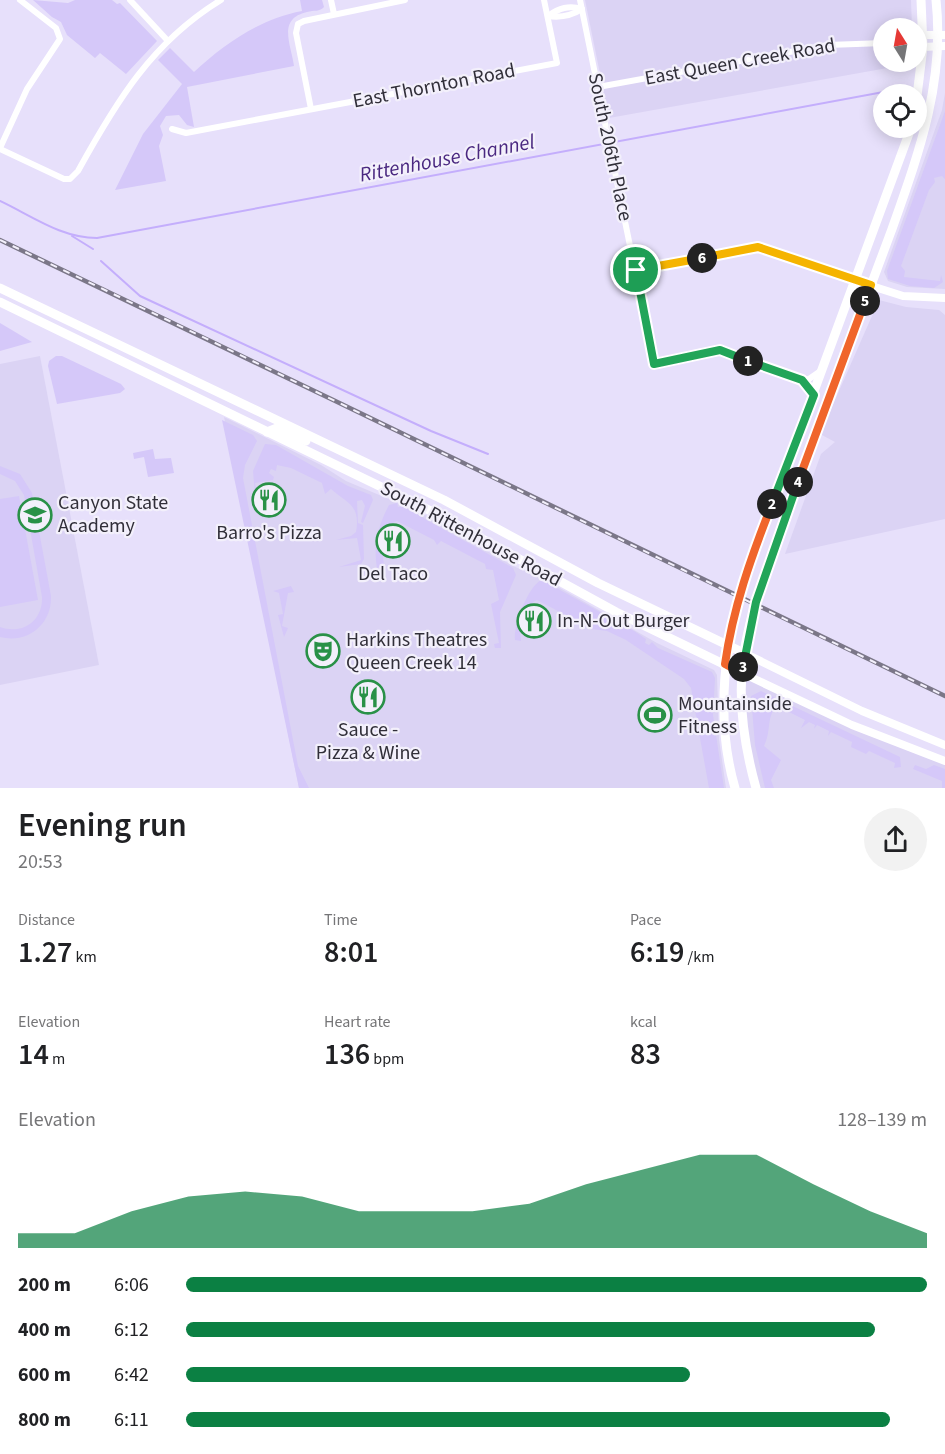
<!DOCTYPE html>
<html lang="en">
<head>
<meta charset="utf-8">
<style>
  body { margin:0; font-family:"Source Sans 3",sans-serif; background:#f2f2f2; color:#202124; height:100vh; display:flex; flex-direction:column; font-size:22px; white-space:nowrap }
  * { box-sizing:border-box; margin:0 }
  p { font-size:20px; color:#757577 }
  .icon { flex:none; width:33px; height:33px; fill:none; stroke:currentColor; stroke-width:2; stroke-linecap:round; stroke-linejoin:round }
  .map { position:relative; height:788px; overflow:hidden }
  .drawer { display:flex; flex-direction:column; background:#fff; flex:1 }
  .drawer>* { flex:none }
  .needle { width:39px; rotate:349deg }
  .buttons { position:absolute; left:873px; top:18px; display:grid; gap:12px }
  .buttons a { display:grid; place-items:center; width:54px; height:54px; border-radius:50%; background:#fff; box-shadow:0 3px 15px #0003; font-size:30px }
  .pin { position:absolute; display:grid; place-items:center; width:51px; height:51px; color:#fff; margin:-26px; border:3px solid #fff; border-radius:50%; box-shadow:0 2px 6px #0007 }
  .km { position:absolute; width:30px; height:30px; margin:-15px; border-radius:50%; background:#222; color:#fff; font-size:16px; line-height:30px; text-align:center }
  .round { display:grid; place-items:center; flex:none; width:63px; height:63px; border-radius:32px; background:#f2f2f2 }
  .head { display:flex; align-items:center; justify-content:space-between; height:102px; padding:0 18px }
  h1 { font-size:33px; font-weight:600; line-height:45px }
  .stats { display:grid; grid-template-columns:repeat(3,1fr); gap:9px; height:102px; padding:6px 18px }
  .stats div { display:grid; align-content:center }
  .stats b { font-size:30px; font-weight:600 }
  .stats small { font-size:16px; font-weight:400 }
  .stats p { font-size:16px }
  .chart { height:168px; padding:12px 18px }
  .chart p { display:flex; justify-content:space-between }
  .chart svg { width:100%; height:108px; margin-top:6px; fill:#0b8043; opacity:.7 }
  ul { padding:0 18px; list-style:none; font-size:20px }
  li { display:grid; grid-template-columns:96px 72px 1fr; align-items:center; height:45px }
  li i { height:15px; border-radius:8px; background:#0b8043 }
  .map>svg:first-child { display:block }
  .built { fill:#dbd3f4 }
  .green { fill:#d5c8f9 }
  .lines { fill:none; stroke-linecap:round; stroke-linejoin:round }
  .stream { stroke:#c4aefc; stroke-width:2 }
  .street { stroke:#fff; stroke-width:6 }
  .secondary { stroke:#fff; stroke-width:8 }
  .primary { stroke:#fff; stroke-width:9 }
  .rail-casing { stroke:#7b7788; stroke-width:4.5 }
  .rail { stroke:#f3f0fb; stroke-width:2; stroke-dasharray:7; stroke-linecap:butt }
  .split-1-casing { stroke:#fff; stroke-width:12 }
  .split-2-casing { stroke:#fff; stroke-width:12 }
  .split-3-casing { stroke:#fff; stroke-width:12 }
  .split-4-casing { stroke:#fff; stroke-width:12 }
  .split-5-casing { stroke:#fff; stroke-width:12 }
  .split-6-casing { stroke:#fff; stroke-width:12 }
  .split-7-casing { stroke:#fff; stroke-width:12 }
  .split-1 { stroke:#22a559; stroke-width:8 }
  .split-2 { stroke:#22a559; stroke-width:8 }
  .split-3 { stroke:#f0652b; stroke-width:8 }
  .split-4 { stroke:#22a559; stroke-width:8 }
  .split-5 { stroke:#f0652b; stroke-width:8 }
  .split-6 { stroke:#f5b400; stroke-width:8 }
  .split-7 { stroke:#f5b400; stroke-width:8 }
  .labels { text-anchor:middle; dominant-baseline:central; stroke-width:4.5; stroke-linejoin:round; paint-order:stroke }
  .street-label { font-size:20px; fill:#312f39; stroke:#f3f0fb }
  .poi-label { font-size:20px; fill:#312f39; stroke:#f3f0fb; text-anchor:start }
  .water-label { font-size:21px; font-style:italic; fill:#4a2880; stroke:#f3f0fb }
</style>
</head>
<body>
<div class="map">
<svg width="945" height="788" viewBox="0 0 945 788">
  <rect width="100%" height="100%" fill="#e7e0fb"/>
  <!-- built -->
  <g class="built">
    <path d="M585,0h326l1,28h-28v34l31,1 -306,55z"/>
    <path d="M945,93v196l-38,-2 -19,-6 -4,-9 58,-162z"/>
    <path d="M879,300l27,7 33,3 6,5v204l-160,35 36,-100 14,-12 -15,-8z"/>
    <path d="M40,356l59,309 -99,20v-321z"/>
    <path d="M224,417l97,48 25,16 76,32 91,53 31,13 113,64 57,27 3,5 2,64 7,49h-427z"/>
    <path d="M742,673l203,88v27h-189l-6,-24z"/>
  </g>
  <!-- green -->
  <g class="green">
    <path d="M33,0l35,3 7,-3h37l5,4 3,-1 37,38 -31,33 -26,-21 -5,5 -28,-23 -6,-13 -9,-5z"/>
    <path d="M300,0h22l2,7c-4,5 -10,3 -17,5 -30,7 -16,32 -13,54l-107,21 7,40 -7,-2 -8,-10 -13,1 -6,10 3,9 -4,11 7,35 -51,9 28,-56 39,-50 -24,-24 12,-12 24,24c31,-29 66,-53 108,-61z"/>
    <path d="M945,111v68l-3,-3 -8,2 1,4 -6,8 -28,76 4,5 -1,6 36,4 1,-6 2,7 -9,6 -24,-2 -22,-7 -1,-8z"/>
    <path d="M0,323l32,19 -32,9z"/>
    <path d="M56,356h6l59,28 4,5 -5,4 -63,11 -9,-38 1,-5z"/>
    <path d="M222,420l31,15 4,6 -12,24 -2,13 55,288 11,22h-10z"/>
    <path d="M265,444l11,1 72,41 23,9 2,5 -10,23 -2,-1 4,-16 -3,-6 -5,1 1,22 5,2 1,34 -3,5 -22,3 22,-7 -4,-22 -21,2 15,-4 5,-4c5,-28 -10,-29 -25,-43l-6,5 -3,-11 -31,-15 -14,-3 -1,6 -5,-2 -2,4 5,4 -1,3 -18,3 2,11 -2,1 -2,-24z"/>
    <path d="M153,449l2,10 16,-1 3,15 -26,4 -4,-20 -10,2 -1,-6z"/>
    <path d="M0,466l20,8 12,19 19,103c1,28 -23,48 -51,41v-10c22,8 43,-6 42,-30l-18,-102 -9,-14 -15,-7z"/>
    <path d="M19,496l19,104 -38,7v-108z"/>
    <path d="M397,503l1,4 5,-1c36,22 74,41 110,62l3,7 -16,37 1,36h-6l-1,-4 5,-1 -8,-39 8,-4 -6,-30 -7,-1 -1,-5 -44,-23 -4,4 -3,-5 -37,-19c-19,6 -15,30 -13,44l-7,3c-4,-24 1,-42 12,-63z"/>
    <path d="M542,580l92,51 12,8 -1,4 4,2 3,-3 6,6 54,24 3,6 -2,37 11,73h-15l-18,-100 -7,-9 -58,-39 -19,-9 -15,-2 -55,-29 -4,2 -13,28 1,11 -6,-1c-2,-14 14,-56 27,-60z"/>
    <path d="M291,586l3,6 -6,1 -6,33 6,2 -4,9 -6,-22 5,-1 -4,-21 -6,-2z"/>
    <path d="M761,691l139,66 1,10 -7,1 1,-5 -26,-12 -3,3 -15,-7 1,-5 -21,-10 -3,4 1,-5 -12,-6 -3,4 1,-4 -6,-3 -8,6 4,-8 -24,-12 -8,3c-6,11 -2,20 -9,35l17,14 -10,20 3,8h-9l-10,-43 -4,-49z"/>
    <path d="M915,765l11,4 8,-4 11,4v19h-3v-7l-29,-12z"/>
  </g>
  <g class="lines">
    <!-- stream -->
    <g class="stream">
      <path d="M0,201c32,15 61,37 97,37l808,-150"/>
      <path d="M72,236l21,13"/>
      <path d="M101,261l39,35 291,135 57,23"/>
    </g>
    <!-- street -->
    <g class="street">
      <path d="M130,0l38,41"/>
      <path d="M331,0l3,14"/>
      <path d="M580,0l74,364 66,-14 82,30 7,-1 13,-9"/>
      <path d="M548,16c11,-8 21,-11 34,-7"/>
      <path d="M548,16c13,2 23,0 34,-7"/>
      <path d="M598,87l230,-42 56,-2"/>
      <path d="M311,109l-15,-76 2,-9 6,-3 101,-21"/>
      <path d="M172,129l14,4 371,-70 -13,-63"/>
      <path d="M0,148l27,-59 33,-50 -4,-11 -36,-28"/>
      <path d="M0,149l64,30h6l8,-8c38,-69 74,-129 143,-171"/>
      <path d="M636,270l122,-23 98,34"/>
      <path d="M802,380l12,15"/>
    </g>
    <!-- secondary -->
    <g class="secondary">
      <path d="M923,35h22"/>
      <path d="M923,47l22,-1"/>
      <path d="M856,281l47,15 42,2"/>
      <path d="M744,653l118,58 83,34"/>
      <path d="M742,673l110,52 93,36"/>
    </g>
    <!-- primary -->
    <g class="primary">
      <path d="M916,104l7,-57 -2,-47"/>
      <path d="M0,288l444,212 154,83 146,70"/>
      <path d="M0,302l433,210 183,100 126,61"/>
      <path d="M267,432l10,-4 29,13"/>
      <path d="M735,788c-19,-65 -12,-132 5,-196l171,-464"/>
      <path d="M756,788c-12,-43 -19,-90 -12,-135 8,-52 30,-102 47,-151 33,-92 67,-182 101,-273 27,-76 53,-147 44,-229"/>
    </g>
    <!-- rail casing -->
    <g class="rail-casing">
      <path id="rail" d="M0,240c316,150 629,305 945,456"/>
    </g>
    <!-- rail -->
    <use href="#rail" class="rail"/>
  </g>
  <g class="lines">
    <!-- split-1 casing -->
    <g class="split-1-casing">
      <path id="split-1" d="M636,270l18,94 66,-14 28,11"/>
    </g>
    <!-- split-2 casing -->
    <g class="split-2-casing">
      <path id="split-2" d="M748,361l54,19 12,15 -42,109"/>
    </g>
    <!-- split-3 casing -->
    <g class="split-3-casing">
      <path id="split-3" d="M743,667l-1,6 -17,-9c8,-56 26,-107 47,-160"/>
    </g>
    <!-- split-4 casing -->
    <g class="split-4-casing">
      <path id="split-4" d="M743,667l13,-65 42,-120"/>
    </g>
    <!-- split-5 casing -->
    <g class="split-5-casing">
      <path id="split-5" d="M798,482l67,-181"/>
    </g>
    <!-- split-6 casing -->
    <g class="split-6-casing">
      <path id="split-6" d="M702,258l56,-11 113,38 -6,16"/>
    </g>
    <!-- split-7 casing -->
    <g class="split-7-casing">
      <path id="split-7" d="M636,270l66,-12"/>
    </g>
    <!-- split-1 -->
    <use href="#split-1" class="split-1"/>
    <!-- split-2 -->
    <use href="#split-2" class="split-2"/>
    <!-- split-3 -->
    <use href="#split-3" class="split-3"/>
    <!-- split-4 -->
    <use href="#split-4" class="split-4"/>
    <!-- split-5 -->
    <use href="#split-5" class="split-5"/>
    <!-- split-6 -->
    <use href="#split-6" class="split-6"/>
    <!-- split-7 -->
    <use href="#split-7" class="split-7"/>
  </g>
  <!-- icons -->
  <defs>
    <g id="restaurant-ring" transform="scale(1.725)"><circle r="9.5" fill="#f3f0fb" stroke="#299147" stroke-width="1.5"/><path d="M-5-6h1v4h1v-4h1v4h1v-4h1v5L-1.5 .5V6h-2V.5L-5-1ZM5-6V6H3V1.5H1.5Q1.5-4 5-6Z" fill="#299147"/></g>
    <g id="school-ring" transform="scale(1.725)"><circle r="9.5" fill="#f3f0fb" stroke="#299147" stroke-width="1.5"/><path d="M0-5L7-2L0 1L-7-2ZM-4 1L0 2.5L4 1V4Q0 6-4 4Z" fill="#299147"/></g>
    <g id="theatre-ring" transform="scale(1.725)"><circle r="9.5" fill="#f3f0fb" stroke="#299147" stroke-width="1.5"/><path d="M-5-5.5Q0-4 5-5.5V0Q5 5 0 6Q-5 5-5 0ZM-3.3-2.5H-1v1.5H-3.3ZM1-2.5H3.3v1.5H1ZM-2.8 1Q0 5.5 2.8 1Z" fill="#299147"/></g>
    <g id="stadium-ring" transform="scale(1.725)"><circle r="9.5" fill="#f3f0fb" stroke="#299147" stroke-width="1.5"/><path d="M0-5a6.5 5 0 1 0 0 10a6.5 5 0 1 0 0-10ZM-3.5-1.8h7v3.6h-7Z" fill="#299147"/></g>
  </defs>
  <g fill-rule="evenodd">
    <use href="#restaurant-ring" x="269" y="500"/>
    <use href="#school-ring" x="35" y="515"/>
    <use href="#restaurant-ring" x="393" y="541"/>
    <use href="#restaurant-ring" x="534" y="621"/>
    <use href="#theatre-ring" x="323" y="651"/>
    <use href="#restaurant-ring" x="368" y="697"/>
    <use href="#stadium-ring" x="655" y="715"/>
  </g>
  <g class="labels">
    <!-- street labels -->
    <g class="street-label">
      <text transform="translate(740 62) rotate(-10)">East Queen Creek Road</text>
      <text transform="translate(434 86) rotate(-11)">East Thornton Road</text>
      <text transform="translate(610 147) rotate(78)">South 206th Place</text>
      <text transform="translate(471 534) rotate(28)">South Rittenhouse Road</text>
    </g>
    <!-- poi labels -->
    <g class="poi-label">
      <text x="58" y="503">Canyon State<tspan x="58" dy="23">Academy</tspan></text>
      <text x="269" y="533" text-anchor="middle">Barro's Pizza</text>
      <text x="393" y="574" text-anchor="middle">Del Taco</text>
      <text x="557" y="621">In-N-Out Burger</text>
      <text x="346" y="640">Harkins Theatres<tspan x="346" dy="23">Queen Creek 14</tspan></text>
      <text x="678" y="704">Mountainside<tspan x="678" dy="23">Fitness</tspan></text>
      <text x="368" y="730" text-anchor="middle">Sauce -<tspan x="368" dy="23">Pizza &amp; Wine</tspan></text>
    </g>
    <!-- water labels -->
    <g class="water-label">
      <text transform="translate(447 158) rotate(-11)">Rittenhouse Channel</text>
    </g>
  </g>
</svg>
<div class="buttons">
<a><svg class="needle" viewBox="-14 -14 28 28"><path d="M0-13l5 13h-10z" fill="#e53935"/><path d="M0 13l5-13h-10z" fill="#757577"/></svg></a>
<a><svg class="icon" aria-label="locate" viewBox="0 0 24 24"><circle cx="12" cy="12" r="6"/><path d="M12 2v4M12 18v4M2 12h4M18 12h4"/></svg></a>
</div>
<div class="pin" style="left:636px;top:270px;background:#1e9e55"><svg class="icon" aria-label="arrive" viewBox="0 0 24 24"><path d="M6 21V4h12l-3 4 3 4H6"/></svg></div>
<b class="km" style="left:748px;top:361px">1</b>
<b class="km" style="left:772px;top:504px">2</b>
<b class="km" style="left:743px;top:667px">3</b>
<b class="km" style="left:798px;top:482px">4</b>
<b class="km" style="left:865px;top:301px">5</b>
<b class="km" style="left:702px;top:258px">6</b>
</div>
<section class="drawer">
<div class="head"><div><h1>Evening run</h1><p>20:53</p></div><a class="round"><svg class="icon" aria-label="share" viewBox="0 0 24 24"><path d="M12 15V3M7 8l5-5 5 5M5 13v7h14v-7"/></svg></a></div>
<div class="stats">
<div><p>Distance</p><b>1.27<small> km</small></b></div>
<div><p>Time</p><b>8:01</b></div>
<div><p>Pace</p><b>6:19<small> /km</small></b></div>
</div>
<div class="stats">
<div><p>Elevation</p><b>14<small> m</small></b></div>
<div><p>Heart rate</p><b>136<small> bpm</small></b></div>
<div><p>kcal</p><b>83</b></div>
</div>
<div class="chart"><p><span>Elevation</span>128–139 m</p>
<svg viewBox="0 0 160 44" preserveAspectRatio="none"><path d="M0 44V38L10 38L20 29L30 23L40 21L50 23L60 29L70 29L80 29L90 26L100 18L110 12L120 6L130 6L140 18L150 29L160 38V44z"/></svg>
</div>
<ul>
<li><b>200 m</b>6:06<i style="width:100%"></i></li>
<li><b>400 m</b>6:12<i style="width:93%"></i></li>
<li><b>600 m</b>6:42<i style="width:68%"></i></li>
<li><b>800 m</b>6:11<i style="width:95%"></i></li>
</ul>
</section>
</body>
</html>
